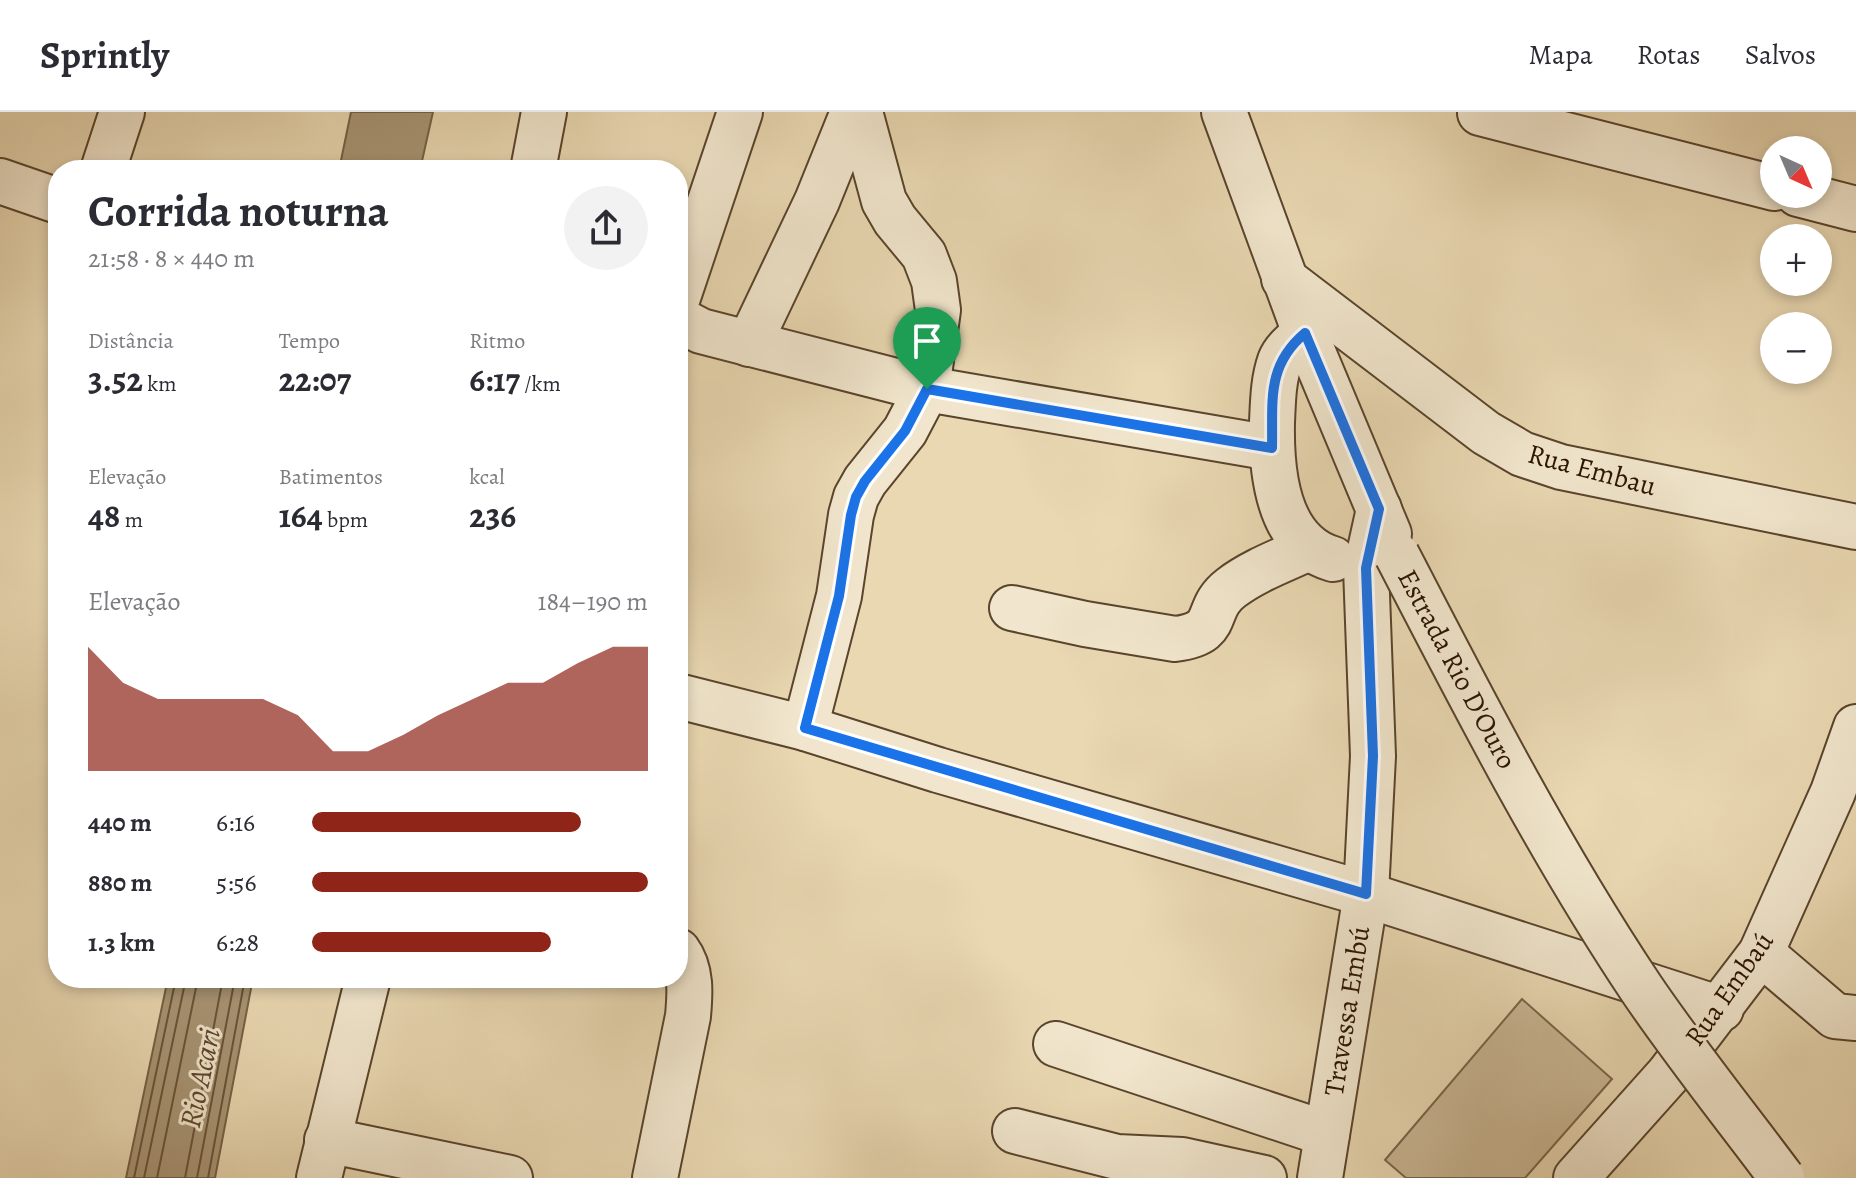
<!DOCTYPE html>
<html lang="pt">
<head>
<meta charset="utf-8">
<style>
  body { margin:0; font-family:Alegreya,serif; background:#f2f2f3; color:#2b2b33; height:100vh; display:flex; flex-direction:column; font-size:30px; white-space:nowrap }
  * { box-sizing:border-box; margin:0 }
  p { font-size:26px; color:#7c7c81 }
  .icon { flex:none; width:44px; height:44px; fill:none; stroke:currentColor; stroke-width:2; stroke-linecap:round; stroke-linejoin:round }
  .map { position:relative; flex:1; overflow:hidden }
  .sheet { position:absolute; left:48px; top:48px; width:640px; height:828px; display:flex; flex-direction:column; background:#fff; border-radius:32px; box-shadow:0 4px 12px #0003 }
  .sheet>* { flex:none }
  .needle { width:52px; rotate:136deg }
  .controls { position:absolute; left:1760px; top:24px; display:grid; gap:16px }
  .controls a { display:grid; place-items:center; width:72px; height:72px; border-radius:50%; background:#fff; box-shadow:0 4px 12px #0003; font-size:40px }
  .pin { position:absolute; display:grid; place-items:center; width:68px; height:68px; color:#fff; margin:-82px -34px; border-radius:50% 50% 50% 0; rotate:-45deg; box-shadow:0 0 8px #0007 }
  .pin .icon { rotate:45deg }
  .round { display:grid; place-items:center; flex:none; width:84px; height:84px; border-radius:42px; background:#f2f2f3 }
  .overview { display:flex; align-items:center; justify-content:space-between; height:136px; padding:0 40px }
  h1 { font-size:44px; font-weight:700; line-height:60px }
  .figures { display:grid; grid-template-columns:repeat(3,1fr); gap:12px; height:136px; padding:8px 40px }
  .figures div { display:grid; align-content:center }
  .figures b { font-size:34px; font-weight:700 }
  .figures small { font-size:22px; font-weight:400 }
  .figures p { font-size:22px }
  .chart { height:224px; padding:16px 40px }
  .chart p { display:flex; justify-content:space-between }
  .chart svg { width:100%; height:144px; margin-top:8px; fill:#8f2418; opacity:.7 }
  ul { padding:0 40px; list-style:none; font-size:26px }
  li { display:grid; grid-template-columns:128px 96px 1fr; align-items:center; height:60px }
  li i { height:20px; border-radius:10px; background:#8f2418 }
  header { display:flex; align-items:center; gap:48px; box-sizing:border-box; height:112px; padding:0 40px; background:#fff; border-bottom:2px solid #e1e1e2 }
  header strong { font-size:38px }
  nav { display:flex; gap:44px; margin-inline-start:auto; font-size:28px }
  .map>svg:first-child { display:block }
  .green { fill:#c9b794; stroke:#7a654a; stroke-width:2 }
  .water { fill:#a89575; stroke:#766146; stroke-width:2 }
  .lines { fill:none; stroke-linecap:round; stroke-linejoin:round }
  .shore { stroke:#6a543a; stroke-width:2 }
  .minor-casing { stroke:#5a442c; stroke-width:48 }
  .minor { stroke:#f1e6cd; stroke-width:44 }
  .minor-bridge-casing { stroke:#5a442c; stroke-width:48; stroke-linecap:butt }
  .minor-bridge { stroke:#f1e6cd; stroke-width:44 }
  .route-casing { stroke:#fff; stroke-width:16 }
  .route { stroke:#1a73e8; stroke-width:10 }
  .labels { text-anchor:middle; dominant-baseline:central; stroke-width:6; stroke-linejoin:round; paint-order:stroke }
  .street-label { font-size:28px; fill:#2b1300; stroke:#f1e6cd }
  .water-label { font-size:30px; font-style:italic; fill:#5d472f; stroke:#f1e6cd }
</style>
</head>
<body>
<header>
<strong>Sprintly</strong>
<nav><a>Mapa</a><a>Rotas</a><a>Salvos</a></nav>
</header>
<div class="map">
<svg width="1856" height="1066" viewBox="0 0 1856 1066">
  <rect width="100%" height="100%" fill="#e9d8b2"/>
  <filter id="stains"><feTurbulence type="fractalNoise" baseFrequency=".0025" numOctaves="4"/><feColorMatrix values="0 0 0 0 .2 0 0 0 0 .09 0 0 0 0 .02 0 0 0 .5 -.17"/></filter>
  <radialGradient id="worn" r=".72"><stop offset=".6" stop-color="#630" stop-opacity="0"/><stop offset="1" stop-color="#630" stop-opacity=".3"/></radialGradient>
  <!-- green -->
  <path class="green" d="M1522,887l90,80 -87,99h-119l-21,-18z"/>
  <!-- water -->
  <g class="water">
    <path d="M351,0h82l-13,58h-81z"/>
    <path d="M168,866h85l-38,200h-89z"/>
  </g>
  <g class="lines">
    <!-- shore -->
    <g class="shore">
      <path d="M134,1066l42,-200"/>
      <path d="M144,1066l42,-200"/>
      <path d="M157,1066l41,-200"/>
      <path d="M185,1066l38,-200"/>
      <path d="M197,1066l38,-200"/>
      <path d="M208,1066l37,-200"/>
    </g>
    <!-- minor casing -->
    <g class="minor-casing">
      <g id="minor">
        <path d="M1224,0l81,221 84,201"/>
        <path d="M1480,1l294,75"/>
        <path d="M103,58l19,-58"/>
        <path d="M533,58l11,-58"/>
        <path d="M0,69l58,20"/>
        <path d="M1798,82l58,15"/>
        <path d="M1284,167l202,154 36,21 39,13 295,60"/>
        <path d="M678,185l62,-185"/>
        <path d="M678,207l23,12 226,58 345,59"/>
        <path d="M1305,221c-10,9 -20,16 -25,28 -7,20 -7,41 -8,61 -1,49 5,121 61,137"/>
        <path d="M749,232l68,-143 36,-89"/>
        <path d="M1012,496l73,16 90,15c49,-6 27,-29 56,-51 22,-17 52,-28 78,-40"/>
        <path d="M678,584l127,32 133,42 407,118 376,121"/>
        <path d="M805,616l34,-132 12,-81 5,-18 9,-16 40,-50 22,-42 11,-79 -4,-29 -10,-26 -29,-35 -11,-19 -24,-89"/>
        <path d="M1761,841l74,63 21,2"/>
        <path d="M1056,932l271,90"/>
        <path d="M1015,1019l102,26 65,3 82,18"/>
        <path d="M327,1028l183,38"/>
        <path d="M319,1066l49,-200"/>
        <path d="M655,1066l33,-162c2,-22 4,-46 -10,-65"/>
        <path d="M1320,1066l46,-284 7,-138 -7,-188 13,-59"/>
        <path d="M1576,1066l92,-103 93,-122 72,-161 23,-65"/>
      </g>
    </g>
    <!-- minor -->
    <use href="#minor" class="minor"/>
    <!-- minor-bridge casing -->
    <g class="minor-bridge-casing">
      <path id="minor-bridge" d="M1397,443c76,147 152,295 244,433 44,65 94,127 141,190"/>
    </g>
    <!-- minor-bridge -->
    <use href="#minor-bridge" class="minor-bridge"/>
  </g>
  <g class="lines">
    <!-- route casing -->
    <g class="route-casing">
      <path id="route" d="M1305,221l74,176 -13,59 7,188 -7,138 -561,-166 34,-132 12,-81 5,-18 9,-16 40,-50 22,-42 345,59c1,-47 -6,-82 33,-115z"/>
    </g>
    <!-- route -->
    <use href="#route" class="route"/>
  </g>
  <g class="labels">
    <!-- street labels -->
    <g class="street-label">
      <text transform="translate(1592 358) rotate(15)">Rua Embau</text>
      <text transform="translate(1457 557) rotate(62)">Estrada Rio D'Ouro</text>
      <text transform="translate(1729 877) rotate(-55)">Rua Embaú</text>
      <text transform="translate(1347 899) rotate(-81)">Travessa Embú</text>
    </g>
    <!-- water labels -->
    <g class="water-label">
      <text transform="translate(200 966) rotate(-78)">Rio Acari</text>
    </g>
  </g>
  <rect width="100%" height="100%" filter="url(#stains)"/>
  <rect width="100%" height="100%" fill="url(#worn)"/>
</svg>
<div class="controls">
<a><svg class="needle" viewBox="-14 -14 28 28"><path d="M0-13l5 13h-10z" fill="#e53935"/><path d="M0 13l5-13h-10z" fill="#7c7c81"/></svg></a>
<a>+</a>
<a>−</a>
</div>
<div class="pin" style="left:927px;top:277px;background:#1e9e55"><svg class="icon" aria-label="arrive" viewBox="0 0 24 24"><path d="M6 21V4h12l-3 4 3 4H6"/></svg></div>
<section class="sheet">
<div class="overview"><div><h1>Corrida noturna</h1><p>21:58 · 8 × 440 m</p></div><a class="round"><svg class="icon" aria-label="share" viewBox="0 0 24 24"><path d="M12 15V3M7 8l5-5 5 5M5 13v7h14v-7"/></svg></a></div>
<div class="figures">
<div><p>Distância</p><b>3.52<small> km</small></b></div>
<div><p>Tempo</p><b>22:07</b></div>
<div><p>Ritmo</p><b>6:17<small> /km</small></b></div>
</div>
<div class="figures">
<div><p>Elevação</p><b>48<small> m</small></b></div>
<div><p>Batimentos</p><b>164<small> bpm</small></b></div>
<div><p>kcal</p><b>236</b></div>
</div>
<div class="chart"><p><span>Elevação</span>184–190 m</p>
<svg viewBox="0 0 160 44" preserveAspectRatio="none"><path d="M0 44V6L10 17L20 22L30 22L40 22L50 22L60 27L70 38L80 38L90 33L100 27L110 22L120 17L130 17L140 11L150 6L160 6V44z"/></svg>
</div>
<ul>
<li><b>440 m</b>6:16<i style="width:80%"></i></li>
<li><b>880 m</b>5:56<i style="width:100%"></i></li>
<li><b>1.3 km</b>6:28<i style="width:71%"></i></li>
</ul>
</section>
</div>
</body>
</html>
